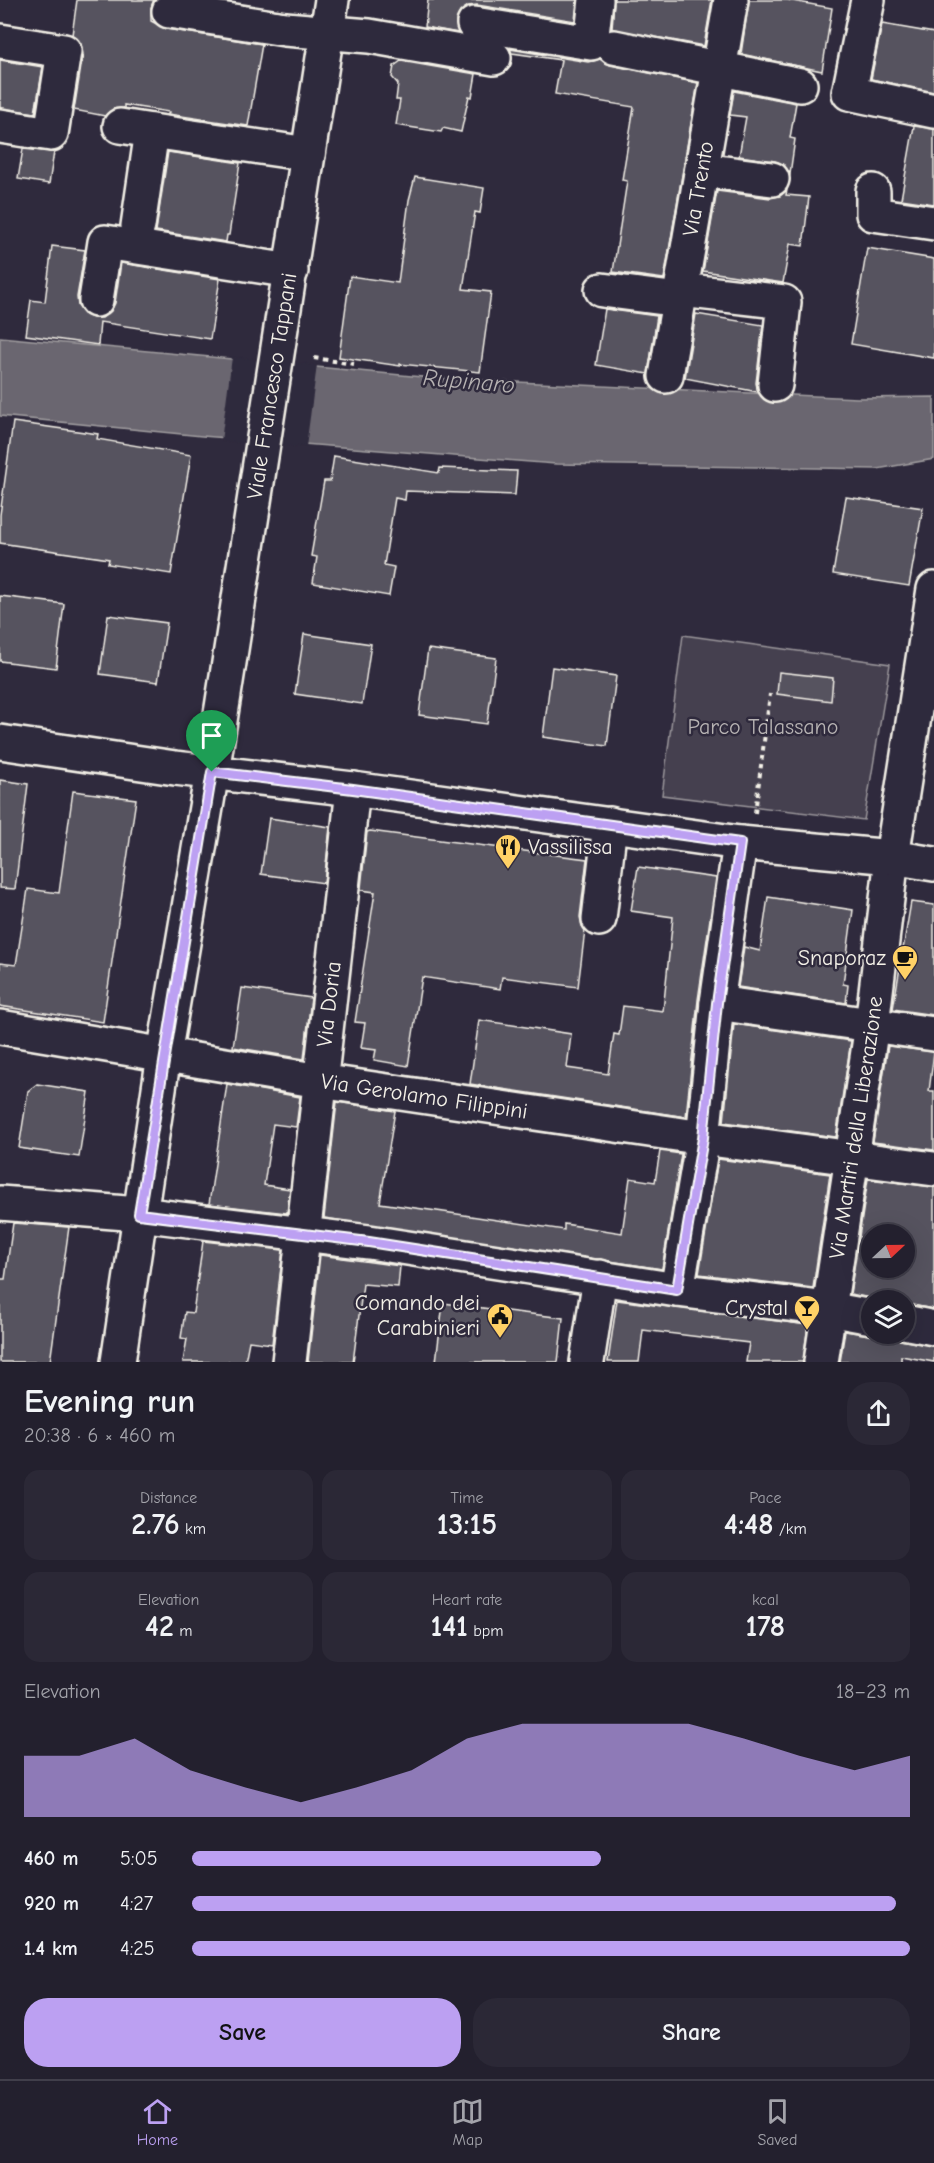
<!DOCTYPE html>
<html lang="en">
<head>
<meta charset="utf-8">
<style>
  body { margin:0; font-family:"Comic Neue",sans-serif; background:#2b2836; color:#f1f3f6; height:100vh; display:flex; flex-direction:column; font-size:22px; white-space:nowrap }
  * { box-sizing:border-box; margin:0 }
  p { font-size:20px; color:#a3a3aa }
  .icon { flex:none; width:33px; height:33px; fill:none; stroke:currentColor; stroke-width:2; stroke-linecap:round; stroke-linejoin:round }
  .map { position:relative; height:1362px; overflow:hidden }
  .panel { display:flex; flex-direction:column; background:#23202e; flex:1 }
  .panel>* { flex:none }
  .needle { width:39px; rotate:68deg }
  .buttons { position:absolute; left:861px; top:1224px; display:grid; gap:12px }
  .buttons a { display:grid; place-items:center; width:54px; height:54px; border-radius:50%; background:#23202e; box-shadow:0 6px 24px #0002,0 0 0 2px #403e4a; font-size:30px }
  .pin { position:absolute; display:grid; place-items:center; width:51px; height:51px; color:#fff; margin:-62px -26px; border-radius:50% 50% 50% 0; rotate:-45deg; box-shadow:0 0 6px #0007 }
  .pin .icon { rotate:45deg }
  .round { display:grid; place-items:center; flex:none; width:63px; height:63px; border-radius:24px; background:#2b2836 }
  .overview { display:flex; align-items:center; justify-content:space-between; height:102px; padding:0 24px }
  h1 { font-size:33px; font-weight:800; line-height:45px }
  .metrics { display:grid; grid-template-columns:repeat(3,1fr); gap:9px; height:102px; padding:6px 24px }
  .metrics div { display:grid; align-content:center; border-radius:15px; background:#2b2836; text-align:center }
  .metrics b { font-size:30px; font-weight:800 }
  .metrics small { font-size:16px; font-weight:400 }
  .metrics p { font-size:16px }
  .chart { height:168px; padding:12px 24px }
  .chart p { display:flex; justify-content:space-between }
  .chart svg { width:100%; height:108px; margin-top:6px; fill:#bca0f2; opacity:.7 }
  .primary-button { display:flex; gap:12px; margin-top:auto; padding:12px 24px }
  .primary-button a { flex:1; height:69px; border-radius:24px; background:#bca0f2; color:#111; font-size:24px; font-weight:800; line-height:69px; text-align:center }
  .primary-button a+a { background:#2b2836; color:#f1f3f6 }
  ul { padding:0 24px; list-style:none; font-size:20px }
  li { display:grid; grid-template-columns:96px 72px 1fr; align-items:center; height:45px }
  li i { height:15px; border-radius:8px; background:#bca0f2 }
  .tabs { display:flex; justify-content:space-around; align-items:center; height:84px; border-top:2px solid #403e4a; background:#23202e; font-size:16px; color:#a3a3aa }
  .tabs a { display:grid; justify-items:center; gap:3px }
  .tabs .current { color:#bca0f2 }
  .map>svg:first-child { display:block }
  .green { fill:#454050; stroke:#9c989c; stroke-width:1.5 }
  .water { fill:#6a6670; stroke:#a19ea0; stroke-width:1.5 }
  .pier { fill:#2f2a3d }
  .building { fill:#56525f; stroke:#f4f1e8; stroke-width:1.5; fill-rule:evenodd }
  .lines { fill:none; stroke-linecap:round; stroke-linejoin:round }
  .minor-casing { stroke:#f4f1e8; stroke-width:38 }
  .major-casing { stroke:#f4f1e8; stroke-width:38 }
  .path { stroke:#f4f1e8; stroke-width:4; stroke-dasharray:4.5 4.5; stroke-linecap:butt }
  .minor { stroke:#2f2a3d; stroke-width:33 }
  .major { stroke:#2f2a3d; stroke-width:33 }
  .route-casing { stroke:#fff; stroke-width:12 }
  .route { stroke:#bca0f2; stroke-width:8 }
  .labels { text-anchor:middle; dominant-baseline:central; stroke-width:5; stroke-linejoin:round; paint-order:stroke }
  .street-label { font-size:22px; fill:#f4f1e8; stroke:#2f2a3d }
  .park-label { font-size:22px; fill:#b7b3b3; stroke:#2f2a3d }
  .poi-label { font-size:22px; fill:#f4f1e8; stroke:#2f2a3d; text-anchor:end }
  .water-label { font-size:24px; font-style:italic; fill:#b6b2b2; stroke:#2f2a3d }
</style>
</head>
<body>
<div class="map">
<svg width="934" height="1362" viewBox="0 0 934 1362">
  <rect width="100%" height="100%" fill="#2f2a3d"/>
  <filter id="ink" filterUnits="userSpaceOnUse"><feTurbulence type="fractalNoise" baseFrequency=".0167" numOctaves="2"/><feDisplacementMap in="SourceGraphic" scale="12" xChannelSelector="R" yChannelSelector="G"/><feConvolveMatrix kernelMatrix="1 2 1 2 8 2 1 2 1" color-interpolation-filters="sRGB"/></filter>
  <g filter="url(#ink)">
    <!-- green -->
    <path class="green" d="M683,635l207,29 -26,156 -202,-25z"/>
    <!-- water -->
    <path class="water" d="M0,337l433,41 424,20 77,-1v62l-57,10 -321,-5 -354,-28 -202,-20z"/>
    <!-- pier -->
    <path class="pier" d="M232,357l85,8 -11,82 -85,-6z"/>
    <!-- building -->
    <g class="building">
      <path d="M77,0h77l-3,8v13l15,8 96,15 -14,82 -80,-12 1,-2 -45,-7v3l-11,1 -8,7 -31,-6 9,-56 -2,-10 -9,-9z"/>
      <path d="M428,0h149l-2,21 -98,-16 -9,1 -8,6 -4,8 2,13 -33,-6z"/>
      <path d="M614,0h98l-8,46 -92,-17z"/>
      <path d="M749,0h38l45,8 -10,63 -81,-17z"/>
      <path d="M882,24l52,9v59l-63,-13z"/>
      <path d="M510,49l78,13 12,-3 10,6 88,18 -34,196 -51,-7 14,-91 -5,-1 12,-73 -79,-13 6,-34 -49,-7z"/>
      <path d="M0,60l43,7 -8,46 -35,-5z"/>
      <path d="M401,61l75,13 -4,23 -3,-1 -8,36 -18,-4 -2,4 -45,-7 4,-25h-4l2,-16 -6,-7 2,-11z"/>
      <path d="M734,91l62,12 -6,35 5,1 -5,35 -6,-9 -9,-4 -36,-5 7,-39 -16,-2z"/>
      <path d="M914,126l20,3v75l-33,-5z"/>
      <path d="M23,149l31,3 -5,32 -31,-5z"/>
      <path d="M168,152l72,11 -11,72h-2l-1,7 -70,-11z"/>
      <path d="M415,177l69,11 -4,25 -5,-1 -12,77 28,3 -11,80 -80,-8v2l-61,-9 11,-81 48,7 11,-83z"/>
      <path d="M787,190l-1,5 23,2 -6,49 -13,-2 -7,39 -80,-12 14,-80 53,7 10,-2z"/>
      <path d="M52,246l33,4 -8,47 1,9 6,8 9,4h9l9,-7 4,-8 6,-40 99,16 -10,60 -110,-17 -2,23 -72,-10 5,-35 14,2z"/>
      <path d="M867,248l67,11v99l-83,-14z"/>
      <path d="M605,309l52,7 -9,58 -52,-9z"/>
      <path d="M696,314l67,11 -7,58 2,9 -73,-14z"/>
      <path d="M13,422l85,12 -1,5 94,16 -20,119 -63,-10 1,-5 -109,-16v-28z"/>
      <path d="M334,456l105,17 1,-5 77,3 -2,24 -109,-4 -1,9 -10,-2 -11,67 10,2 -5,29 -76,-13 4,-26 -6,-1 13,-75h6z"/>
      <path d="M846,497l77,11 -14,78 -76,-12z"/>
      <path d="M0,596l64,8 -8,64 -56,-7z"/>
      <path d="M108,615l59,8 -9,59 -58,-8z"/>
      <path d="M304,634l67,10 -9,60 -67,-10z"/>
      <path d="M428,649l68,9 -9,66 -68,-9z"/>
      <path d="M552,667l64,9 -9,70 -64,-9z"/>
      <path d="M779,672l54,6 -2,23 -54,-7z"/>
      <path d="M0,780l28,4 -13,105 -15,-1z"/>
      <path d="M73,791l63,8 -33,223 -103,-16v-43l16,2 12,-76 31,4z"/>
      <path d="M269,818l61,9 -6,56 -63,-9z"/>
      <path d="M370,831l217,28 -7,58 2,9 3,4 -7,57 -76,-10 -2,12 -78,-12 -14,89 -34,-6 2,-10 -15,-2 4,-25 -10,-1 20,-130 -14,-2v-2l6,-56z"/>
      <path d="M638,867l78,11 -18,122 -12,117 -216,-33 9,-64 92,14 -4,34 41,6 6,-40 5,1 4,-29 40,5 10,-94 -42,-6z"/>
      <path d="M768,897l85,13 -10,74 5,1 -2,18 -108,-16 6,-40 16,4z"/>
      <path d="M911,902l23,3v110l-41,-6z"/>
      <path d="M242,988l69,10 -7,61 -71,-12z"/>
      <path d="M734,1024l117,17 -15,96 -112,-15z"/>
      <path d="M888,1046l46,6 -5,39h5v59l-61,-8z"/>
      <path d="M37,1084l52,8 -10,65 -60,-9 9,-57z"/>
      <path d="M227,1084l73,13 -4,30 -23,-3 -9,61 26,4 -3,24 -78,-9z"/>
      <path d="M337,1102l58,9 -15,92 57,8 127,19v-6l58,9 8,-55 25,4 5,-31 21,3 -19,115 -338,-51z"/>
      <path d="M718,1159l112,15 -17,114 -114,-14z"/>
      <path d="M868,1179l66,8v122l-30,-5v-4h-24l-30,-6zM872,1234h32v34h-32z"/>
      <path d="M13,1223l56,4 -19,135h-50v-83h5z"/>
      <path d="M203,1241l80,9 -11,94 -23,-3 -4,21h-62l4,-23 -6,-1 4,-26 8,1z"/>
      <path d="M320,1255l80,11 -2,21 -35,-3 -10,78h-45z"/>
      <path d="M617,1300l191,25 -5,37h-57l3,-19 -106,-13 -4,32h-31z"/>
      <path d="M443,1303l120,15 -5,44h-122z"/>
      <path d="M845,1331l24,4 21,-1 10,6 34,6v16l-33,-6v6h-61z"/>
    </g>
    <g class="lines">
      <!-- minor casing -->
      <g class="minor-casing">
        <g id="minor">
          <path d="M868,0l-19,93 85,18"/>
          <path d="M169,11l116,18 84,7 125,22"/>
          <path d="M474,24l117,19 5,-43"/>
          <path d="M0,41l64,10 -13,83 -51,-8"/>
          <path d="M614,47l186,38"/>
          <path d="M120,126l32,5"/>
          <path d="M702,170l70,9"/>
          <path d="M873,191v23l61,9"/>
          <path d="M138,226l14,-95 156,23"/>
          <path d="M602,290l77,10"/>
          <path d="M681,290l103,12 -9,83"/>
          <path d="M96,300l9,-58 186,29"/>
          <path id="s1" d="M666,376l65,-376"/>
          <path d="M599,919l11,-95"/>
          <path d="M717,1003l217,31"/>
          <path id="s2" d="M0,1027l320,54 383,57 231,31"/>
          <path d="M0,1203l139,11 230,28 308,48 151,19 44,8"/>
          <path d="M677,1290l26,-152 14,-135 23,-160"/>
          <path d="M904,1322l30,6"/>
          <path id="s3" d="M289,1362l64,-573"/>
          <path d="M587,1362l13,-85"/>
          <path id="s4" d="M821,1362l51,-337 20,-168"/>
        </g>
      </g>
      <!-- major casing -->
      <g class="major-casing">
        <g id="major">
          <path d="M0,742l175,26 178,21 387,54 152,14 42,7"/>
          <path d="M892,857l42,-268"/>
          <path id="s5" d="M118,1362l46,-307 48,-283 120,-772"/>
        </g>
      </g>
      <!-- path -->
      <g class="path">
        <path d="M314,358l40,6"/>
        <path d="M755,813l15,-119"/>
      </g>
      <!-- minor -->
      <use href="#minor" class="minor"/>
      <!-- major -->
      <use href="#major" class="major"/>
    </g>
  </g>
  <g class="lines" filter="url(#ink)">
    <!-- route casing -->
    <g class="route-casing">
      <path id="route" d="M212,772l141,17 387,54 -23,160 -14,135 -26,152 -308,-48 -230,-28z"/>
    </g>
    <!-- route -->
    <use href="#route" class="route"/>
  </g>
  <!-- icons -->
  <defs>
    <g id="restaurant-pin" transform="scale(1.35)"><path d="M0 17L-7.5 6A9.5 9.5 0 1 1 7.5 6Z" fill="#ffd166" stroke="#2f2a3d"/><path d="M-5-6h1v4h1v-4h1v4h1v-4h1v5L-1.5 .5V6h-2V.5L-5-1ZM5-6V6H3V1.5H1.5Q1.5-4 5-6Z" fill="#111"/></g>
    <g id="cafe-pin" transform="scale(1.35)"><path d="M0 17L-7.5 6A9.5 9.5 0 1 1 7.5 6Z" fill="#ffd166" stroke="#2f2a3d"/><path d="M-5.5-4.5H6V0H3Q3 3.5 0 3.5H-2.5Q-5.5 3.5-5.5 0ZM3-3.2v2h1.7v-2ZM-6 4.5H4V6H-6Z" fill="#111"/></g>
    <g id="bar-pin" transform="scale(1.35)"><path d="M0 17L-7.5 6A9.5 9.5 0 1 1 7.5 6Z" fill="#ffd166" stroke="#2f2a3d"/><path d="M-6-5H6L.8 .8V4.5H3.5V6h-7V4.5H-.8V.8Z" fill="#111"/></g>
    <g id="civic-pin" transform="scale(1.35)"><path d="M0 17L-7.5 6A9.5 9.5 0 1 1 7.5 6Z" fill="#ffd166" stroke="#2f2a3d"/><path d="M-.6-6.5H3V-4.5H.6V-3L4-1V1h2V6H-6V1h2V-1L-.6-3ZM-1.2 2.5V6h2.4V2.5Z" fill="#111"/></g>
  </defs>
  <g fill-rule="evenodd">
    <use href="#restaurant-pin" x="508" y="847"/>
    <use href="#cafe-pin" x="905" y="958"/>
    <use href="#bar-pin" x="807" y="1308"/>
    <use href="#civic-pin" x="500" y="1316"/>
  </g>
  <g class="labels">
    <!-- street labels -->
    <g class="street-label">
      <text stroke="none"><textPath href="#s1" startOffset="190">Via Trento</textPath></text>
      <text stroke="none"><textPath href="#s5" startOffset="988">Viale Francesco Tappani</textPath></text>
      <text stroke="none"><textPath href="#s3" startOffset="360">Via Doria</textPath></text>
      <text stroke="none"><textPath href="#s2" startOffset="430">Via Gerolamo Filippini</textPath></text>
      <text stroke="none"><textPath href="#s4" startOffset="237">Via Martiri della Liberazione</textPath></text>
    </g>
    <!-- park labels -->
    <g class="park-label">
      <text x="763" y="727">Parco Talassano</text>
    </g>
    <!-- poi labels -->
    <g class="poi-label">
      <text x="528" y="847" text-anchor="start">Vassilissa</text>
      <text x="886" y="958">Snaporaz</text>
      <text x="480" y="1303">Comando dei<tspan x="480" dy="25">Carabinieri</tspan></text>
      <text x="788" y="1308">Crystal</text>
    </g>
    <!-- water labels -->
    <g class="water-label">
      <text transform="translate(469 381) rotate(5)">Rupinaro</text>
    </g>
  </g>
</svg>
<div class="buttons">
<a><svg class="needle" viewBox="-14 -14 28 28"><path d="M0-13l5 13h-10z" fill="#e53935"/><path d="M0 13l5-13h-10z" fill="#a3a3aa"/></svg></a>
<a><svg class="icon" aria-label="layers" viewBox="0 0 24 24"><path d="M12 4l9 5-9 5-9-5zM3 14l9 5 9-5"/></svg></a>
</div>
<div class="pin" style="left:212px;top:772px;background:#1e9e55"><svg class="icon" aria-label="arrive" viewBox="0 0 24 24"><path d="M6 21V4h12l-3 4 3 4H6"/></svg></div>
</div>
<section class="panel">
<div class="overview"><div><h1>Evening run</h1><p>20:38 · 6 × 460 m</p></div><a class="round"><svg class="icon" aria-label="share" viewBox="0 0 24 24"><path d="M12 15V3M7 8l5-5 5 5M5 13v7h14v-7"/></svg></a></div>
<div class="metrics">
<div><p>Distance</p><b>2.76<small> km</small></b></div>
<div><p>Time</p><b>13:15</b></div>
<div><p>Pace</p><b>4:48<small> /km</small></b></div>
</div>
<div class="metrics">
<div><p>Elevation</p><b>42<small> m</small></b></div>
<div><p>Heart rate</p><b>141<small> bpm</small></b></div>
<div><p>kcal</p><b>178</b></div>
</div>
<div class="chart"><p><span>Elevation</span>18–23 m</p>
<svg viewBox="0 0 160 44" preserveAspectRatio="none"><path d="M0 44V19L10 19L20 12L30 25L40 32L50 38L60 32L70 25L80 12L90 6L100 6L110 6L120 6L130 12L140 19L150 25L160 19V44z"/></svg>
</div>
<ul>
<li><b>460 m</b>5:05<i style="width:57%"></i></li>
<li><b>920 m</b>4:27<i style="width:98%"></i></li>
<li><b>1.4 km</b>4:25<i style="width:100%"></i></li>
</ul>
<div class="primary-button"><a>Save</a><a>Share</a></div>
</section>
<nav class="tabs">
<a class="current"><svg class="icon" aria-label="home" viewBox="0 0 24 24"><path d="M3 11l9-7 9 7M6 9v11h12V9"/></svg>Home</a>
<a><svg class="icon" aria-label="map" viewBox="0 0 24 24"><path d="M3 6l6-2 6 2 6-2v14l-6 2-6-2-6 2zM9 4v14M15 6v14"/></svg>Map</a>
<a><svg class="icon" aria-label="saved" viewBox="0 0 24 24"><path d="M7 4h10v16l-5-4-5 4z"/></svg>Saved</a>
</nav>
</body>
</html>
